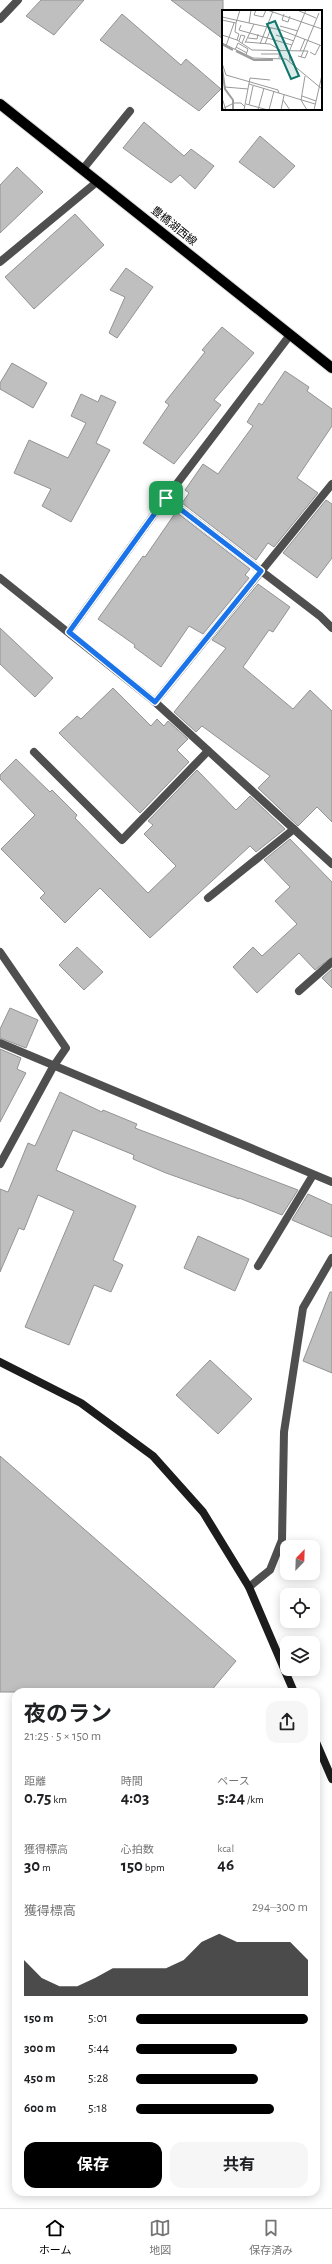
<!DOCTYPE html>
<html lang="ja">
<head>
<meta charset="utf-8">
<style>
  body { margin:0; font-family:"Alegreya Sans","Noto Sans JP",sans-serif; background:#f6f6f6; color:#202124; height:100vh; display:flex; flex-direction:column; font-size:15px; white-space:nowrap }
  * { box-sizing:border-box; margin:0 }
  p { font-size:13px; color:#757577 }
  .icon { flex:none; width:22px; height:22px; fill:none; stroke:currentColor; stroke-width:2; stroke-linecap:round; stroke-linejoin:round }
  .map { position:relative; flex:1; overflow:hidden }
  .drawer { position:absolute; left:12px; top:1688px; width:308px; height:508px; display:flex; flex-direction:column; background:#fff; border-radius:12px; box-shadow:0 2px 10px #0003 }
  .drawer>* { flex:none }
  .needle { width:26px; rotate:23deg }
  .controls { position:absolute; left:280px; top:1540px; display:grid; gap:8px }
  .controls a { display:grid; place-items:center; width:40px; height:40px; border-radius:8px; background:#fff; box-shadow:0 2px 10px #0003; font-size:20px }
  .pin { position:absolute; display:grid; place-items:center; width:34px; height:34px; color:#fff; margin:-17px; border-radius:8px; box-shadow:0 2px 6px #0006 }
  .round { display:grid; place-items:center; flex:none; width:42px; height:42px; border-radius:12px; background:#f6f6f6 }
  .headline { display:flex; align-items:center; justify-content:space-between; height:68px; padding:0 12px }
  h1 { font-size:22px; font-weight:700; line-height:30px }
  .metrics { display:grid; grid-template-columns:repeat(3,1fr); gap:6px; height:68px; padding:4px 12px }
  .metrics div { display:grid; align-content:center }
  .metrics b { font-size:17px; font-weight:700 }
  .metrics small { font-size:11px; font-weight:400 }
  .metrics p { font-size:11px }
  .chart { height:112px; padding:8px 12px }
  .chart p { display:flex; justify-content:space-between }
  .chart svg { width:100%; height:72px; margin-top:4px; fill:#000; opacity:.7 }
  .button { display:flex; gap:8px; margin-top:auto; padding:8px 12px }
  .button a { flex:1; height:46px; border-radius:12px; background:#000; color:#fff; font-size:16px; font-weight:700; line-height:46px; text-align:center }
  .button a+a { background:#f6f6f6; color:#202124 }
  ul { padding:0 12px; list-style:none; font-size:13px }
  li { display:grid; grid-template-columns:64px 48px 1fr; align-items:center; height:30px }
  li i { height:10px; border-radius:5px; background:#000 }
  .tab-bar { display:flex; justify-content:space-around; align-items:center; height:56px; border-top:1px solid #e0e0e0; background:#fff; font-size:11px; color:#757577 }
  .tab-bar a { display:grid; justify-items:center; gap:2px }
  .tab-bar .active { color:#000 }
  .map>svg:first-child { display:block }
  .building { fill:#bfbfbf; stroke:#939393 }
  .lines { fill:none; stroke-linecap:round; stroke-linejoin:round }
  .primary-casing { stroke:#dbdbdb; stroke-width:12 }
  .street { stroke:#4f4f4f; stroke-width:8 }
  .secondary { stroke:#1c1c1c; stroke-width:8 }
  .primary { stroke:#000; stroke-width:10 }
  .route-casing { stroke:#fff; stroke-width:8 }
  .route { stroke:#1a73e8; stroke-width:5 }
  .labels { text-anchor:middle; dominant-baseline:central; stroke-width:3; stroke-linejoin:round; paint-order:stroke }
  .street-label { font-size:11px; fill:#000; stroke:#fff }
  .inset-river { fill:none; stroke:#9d9d9d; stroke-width:2 }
  .inset-road { fill:none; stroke:#999; stroke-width:1 }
  .view { fill:#0f766e; fill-opacity:0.15; stroke:#0f766e; stroke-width:2 }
  .inset-edge { fill:none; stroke:#000; stroke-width:2 }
</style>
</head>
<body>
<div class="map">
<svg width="332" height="2208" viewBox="0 0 332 2208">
  <rect width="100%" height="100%" fill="#fff"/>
  <!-- building -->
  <g class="building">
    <path d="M41,0h43l-30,35 -28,-19z"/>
    <path d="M171,0h52v39z"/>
    <path d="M122,14l59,51 5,-6 35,30 -22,22 -99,-71z"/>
    <path d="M144,122l40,34 7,-7 23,17 -19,23 -15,-14 -9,8 -48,-35z"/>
    <path d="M260,136l35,30 -21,22 -35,-26z"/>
    <path d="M17,167l26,25 -43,41v-48z"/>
    <path d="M75,214l29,31 -70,64 -29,-32z"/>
    <path d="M126,268l27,19 -36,51 -8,-5 16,-36 -15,-7z"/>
    <path d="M222,327l32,26 -40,47 7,5 -47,59 -31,-21 26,-38 -4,-3 40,-50 -3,-2z"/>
    <path d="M12,363l35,20 -14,25 -33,-19v-6z"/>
    <path d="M285,371l24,16 -2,4 25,18v17l-35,52 21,15 -44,54 -6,-4 -12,17 -74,-57 7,-10 -4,-3 18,-26 15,10 35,-48 -6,-4 12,-19 3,2z"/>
    <path d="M81,394l17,8 3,-7 15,7 -20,41 14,7 -39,72 -29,-16 9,-17 -37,-16 15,-33 39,18 18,-35 -15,-7z"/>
    <path d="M326,500l6,4v54l-15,20 -34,-25z"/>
    <path d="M176,512l74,57 -5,6 4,3 -46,56 -14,-8 -28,41 -27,-20 1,-2 -37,-26 45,-63 2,1z"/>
    <path d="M258,584l32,23 -17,25 -4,-2 -26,37 50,42 17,-19 22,21v111l-15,-15 -19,19 -40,-38 12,-12 -68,-50 -6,6 -22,-20 52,-64 -14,-8z"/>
    <path d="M0,628l53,50 -18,19 -35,-33z"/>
    <path d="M113,688l38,38 6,-7 7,7 4,-5 20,18 -11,11 12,12 -49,51 -81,-80 18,-17 4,3z"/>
    <path d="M16,759l34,33 2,-2 25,25 -2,3 73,75 28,-27 -32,-32 9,-9 -5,-4 49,-51 39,40 14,-14 35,33 -29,23 -6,-6 -100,92 -50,-50 -35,35 -25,-25 5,-5 -44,-44 34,-34 -35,-36v-4z"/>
    <path d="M290,839l42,43v75l-17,13 -16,-17 -42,40 -24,-26 20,-20 9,9 35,-32 -22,-23 15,-14 -26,-27z"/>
    <path d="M77,947l26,25 -19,18 -25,-25z"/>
    <path d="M332,969v19l-10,-10z"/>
    <path d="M10,1008l28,12 -12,28 -26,-10v-9z"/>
    <path d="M0,1049l21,9 -4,11 9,4 -26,49z"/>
    <path d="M60,1092l42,20 1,-2 34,14 -2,4 163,62 -16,25 -43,-17v1l-73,-26 -33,-14 1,-4 -61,-25 -17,40 80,36 -23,54 10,5 -12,27 -17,-7 -25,60 -44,-18 49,-116 -36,-16 -14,35 -5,-2 -19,44v-83l8,3 20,-49 7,3z"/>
    <path d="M308,1194l24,11v32l-40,-17z"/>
    <path d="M198,1236l51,23 -14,32 -51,-23z"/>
    <path d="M330,1292h2v81l-29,-12z"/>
    <path d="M210,1360l42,39 -34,35 -42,-39z"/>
    <path d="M0,1456l236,205 -26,31h-210z"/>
  </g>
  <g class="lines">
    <!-- primary casing -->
    <g class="primary-casing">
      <path id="primary" d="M0,104l332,264"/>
    </g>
    <!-- street -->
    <g class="street">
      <path d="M0,19l18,-19"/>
      <path d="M83,169l47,-58"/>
      <path d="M0,262l98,-81"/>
      <path d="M166,498l154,118 12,12"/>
      <path d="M0,578l155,124 177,162"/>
      <path d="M69,632l97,-134 124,-163"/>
      <path d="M155,702l177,-218"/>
      <path d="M34,752l88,88 86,-89"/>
      <path d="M208,898l86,-69"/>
      <path d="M0,952l66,96 -13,19 -53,97"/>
      <path d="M299,991l33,-29"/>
      <path d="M0,1043l332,139"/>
      <path d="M258,1266l55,-91"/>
      <path d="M249,1587l21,-17 12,-30 2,-108 19,-124 29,-50"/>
    </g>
    <!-- secondary -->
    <g class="secondary">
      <path d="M0,1362l81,41 72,53 50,56 46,75 45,105"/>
      <path d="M316,1742l16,37"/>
    </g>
    <!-- primary -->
    <use href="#primary" class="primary"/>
  </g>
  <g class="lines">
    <!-- route casing -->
    <g class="route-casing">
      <path id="route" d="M166,498l95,73 -106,131 -86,-70z"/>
    </g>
    <!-- route -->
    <use href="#route" class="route"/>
  </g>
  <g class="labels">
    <!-- street labels -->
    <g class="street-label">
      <text transform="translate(174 226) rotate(39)">豊橋湖西線</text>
    </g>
  </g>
  <!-- overview -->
  <g transform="translate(222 10)">
    <rect width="100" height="100" fill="#fff"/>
    <path class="inset-river" d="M0,34l11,6M14,41l18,9h19M0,58l3,21 8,11v10"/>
    <path class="inset-road" d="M29,0l-2,13 32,7 41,16M34,0l-2,5 9,2 3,-7M45,0l55,19M75,0l19,8M62,4l-2,6 6,2 2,-6M0,7l27,6M0,10l14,3 4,-13M14,13l-1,9 4,2 -2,6M19,15l-2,5 53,15M58,16l18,5M0,25l15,5 15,10 56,1 -3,7 -7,-2M54,25l18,6M26,28l9,1 1,-5M17,31l2,-6 4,1 -3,7M24,32l24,2 10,6 -1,8M0,33l31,15 33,1 36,30M23,33l9,-19M38,34l13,-33M43,34l6,-16M4,36l8,-23M14,37l11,6M13,40l3,-7 10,6 -2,6M78,41l5,-12M88,42l5,3 5,-10M39,44h18M79,47l18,-44M68,51l-1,-9 17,-42M0,53l4,12 52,15 1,3M83,66l-4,24 6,10M27,74l66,20M3,77l23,2M80,86l14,5M0,88l4,12M61,90l7,10M24,94l22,6M27,95l4,-19M0,99l12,-6h7l4,4M22,100l6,-32 20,2M36,100l6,-22M47,100l5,-19M59,100l3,-15M92,100l8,-35"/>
    <path class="view" d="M53,11l24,55 -8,3 -24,-55z"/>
    <rect width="100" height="100" class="inset-edge"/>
  </g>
</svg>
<div class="controls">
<a><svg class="needle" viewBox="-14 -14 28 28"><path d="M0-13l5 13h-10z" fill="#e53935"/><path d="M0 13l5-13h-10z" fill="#757577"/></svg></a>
<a><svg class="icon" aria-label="locate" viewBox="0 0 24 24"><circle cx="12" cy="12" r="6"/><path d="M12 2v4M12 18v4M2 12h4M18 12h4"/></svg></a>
<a><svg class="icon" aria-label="layers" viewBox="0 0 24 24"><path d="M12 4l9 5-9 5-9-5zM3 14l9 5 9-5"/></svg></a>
</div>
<div class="pin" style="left:166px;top:498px;background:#1e9e55"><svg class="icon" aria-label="arrive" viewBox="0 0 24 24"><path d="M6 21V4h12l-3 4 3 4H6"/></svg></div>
<section class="drawer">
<div class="headline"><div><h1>夜のラン</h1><p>21:25 · 5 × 150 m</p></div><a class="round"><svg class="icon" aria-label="share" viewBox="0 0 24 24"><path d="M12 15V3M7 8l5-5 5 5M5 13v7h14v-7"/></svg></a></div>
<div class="metrics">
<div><p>距離</p><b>0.75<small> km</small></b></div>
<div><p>時間</p><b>4:03</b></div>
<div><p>ペース</p><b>5:24<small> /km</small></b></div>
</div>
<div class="metrics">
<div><p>獲得標高</p><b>30<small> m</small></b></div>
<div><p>心拍数</p><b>150<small> bpm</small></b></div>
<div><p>kcal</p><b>46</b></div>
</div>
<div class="chart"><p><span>獲得標高</span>294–300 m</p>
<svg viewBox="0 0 160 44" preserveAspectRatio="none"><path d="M0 44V22L10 33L20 38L30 38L40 33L50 27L60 27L70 27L80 27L90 22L100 11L110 6L120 11L130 11L140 11L150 11L160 22V44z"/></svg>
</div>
<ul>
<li><b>150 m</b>5:01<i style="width:100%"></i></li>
<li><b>300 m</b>5:44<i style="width:59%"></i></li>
<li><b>450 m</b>5:28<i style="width:71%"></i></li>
<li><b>600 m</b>5:18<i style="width:80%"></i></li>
</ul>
<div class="button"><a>保存</a><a>共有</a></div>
</section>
</div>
<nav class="tab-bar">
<a class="active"><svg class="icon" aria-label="home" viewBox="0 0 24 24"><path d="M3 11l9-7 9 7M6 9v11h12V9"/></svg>ホーム</a>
<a><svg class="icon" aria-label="map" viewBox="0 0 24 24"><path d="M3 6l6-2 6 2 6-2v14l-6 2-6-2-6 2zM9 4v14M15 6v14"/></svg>地図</a>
<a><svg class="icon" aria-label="saved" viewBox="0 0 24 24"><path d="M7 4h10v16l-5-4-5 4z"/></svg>保存済み</a>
</nav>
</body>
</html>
